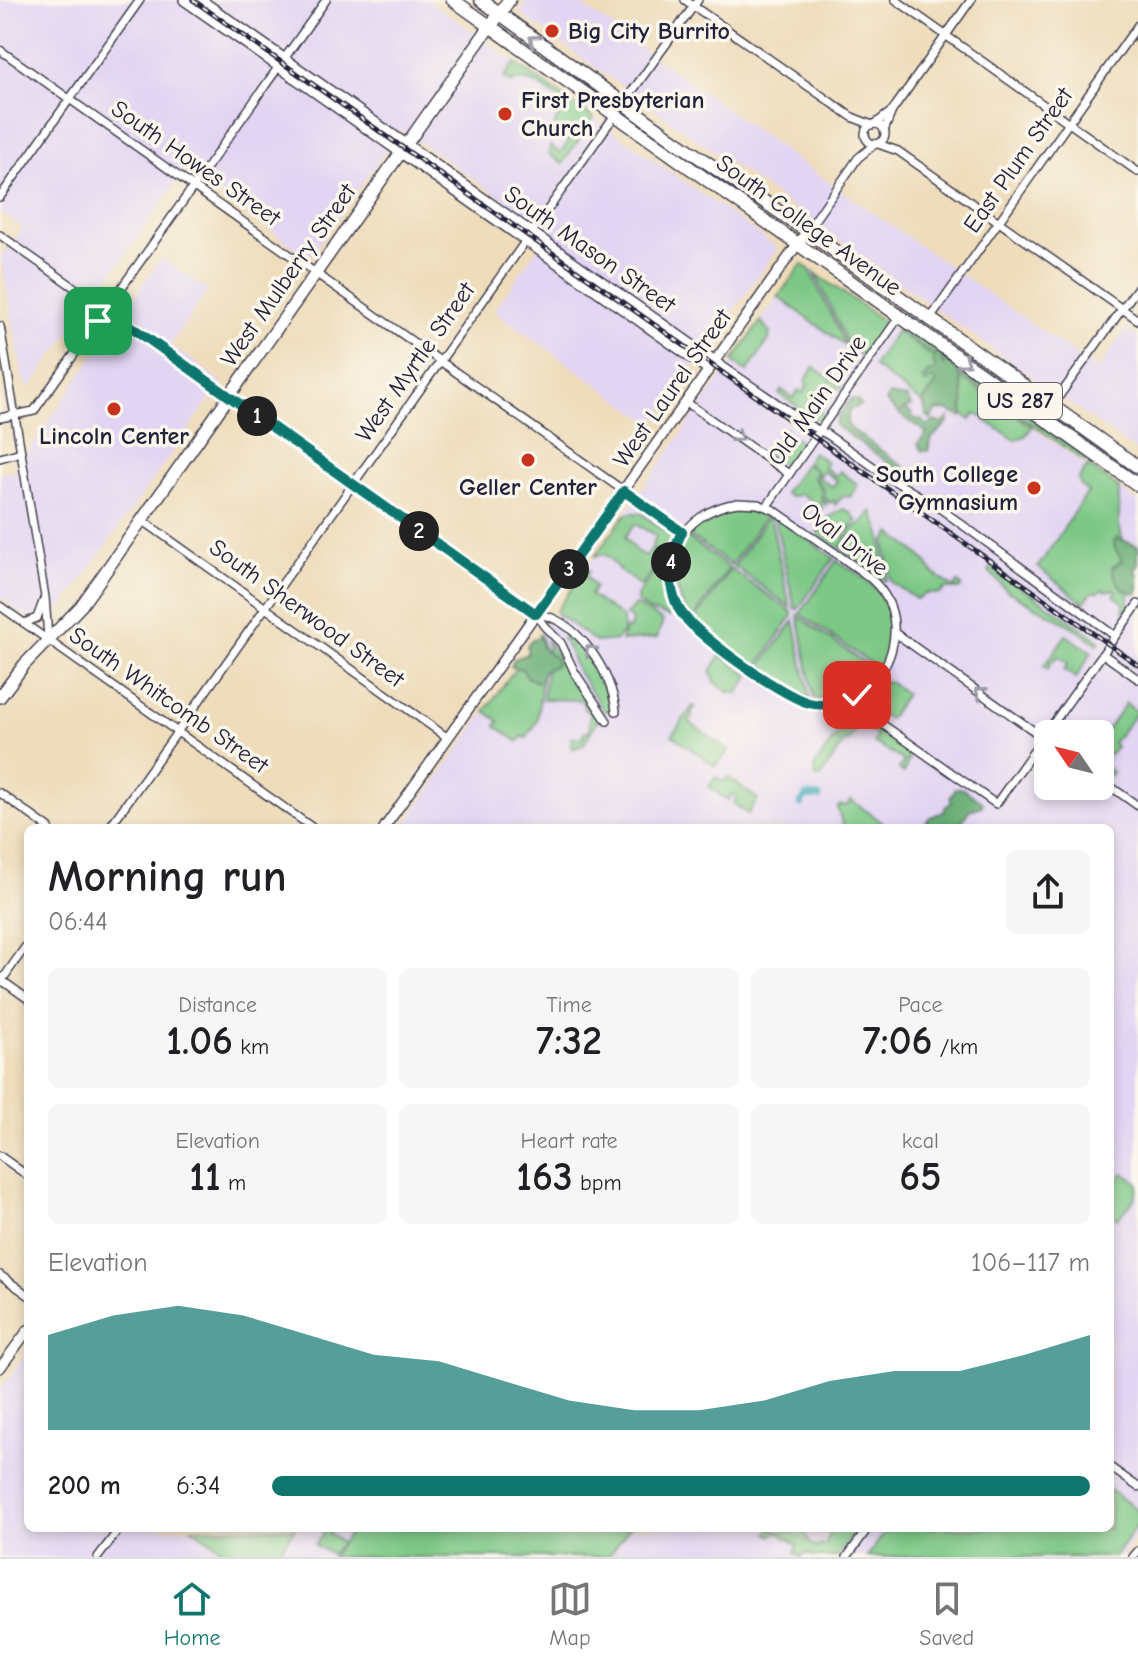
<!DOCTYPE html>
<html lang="en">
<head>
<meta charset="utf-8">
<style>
  body { margin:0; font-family:"Comic Neue",sans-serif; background:#f6f6f6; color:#202124; height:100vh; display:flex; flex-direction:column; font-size:30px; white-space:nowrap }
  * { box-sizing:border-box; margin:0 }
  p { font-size:26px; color:#757577 }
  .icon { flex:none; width:44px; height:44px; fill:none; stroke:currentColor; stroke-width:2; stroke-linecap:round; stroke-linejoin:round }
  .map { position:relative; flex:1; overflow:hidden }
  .drawer { position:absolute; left:24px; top:824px; width:1090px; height:708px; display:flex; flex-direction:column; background:#fff; border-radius:12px; box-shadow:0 4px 12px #0003 }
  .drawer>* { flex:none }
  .needle { width:52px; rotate:305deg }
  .controls { position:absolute; left:1034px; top:720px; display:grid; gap:16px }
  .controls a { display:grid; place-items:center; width:80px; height:80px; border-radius:12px; background:#fff; box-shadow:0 4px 12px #0003; font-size:40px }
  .pin { position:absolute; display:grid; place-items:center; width:68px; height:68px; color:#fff; margin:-34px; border-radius:16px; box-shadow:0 4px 12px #0006 }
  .km { position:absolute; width:40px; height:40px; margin:-20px; border-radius:50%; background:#222; color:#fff; font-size:22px; line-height:40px; text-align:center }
  .round { display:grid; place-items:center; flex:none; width:84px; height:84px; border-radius:12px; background:#f6f6f6 }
  .overview { display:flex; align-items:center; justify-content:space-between; height:136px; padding:0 24px }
  h1 { font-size:44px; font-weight:600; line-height:60px }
  .figures { display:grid; grid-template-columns:repeat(3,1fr); gap:12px; height:136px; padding:8px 24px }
  .figures div { display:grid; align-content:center; border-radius:12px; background:#f6f6f6; text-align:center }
  .figures b { font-size:40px; font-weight:600 }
  .figures small { font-size:22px; font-weight:400 }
  .figures p { font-size:22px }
  .chart { height:224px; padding:16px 24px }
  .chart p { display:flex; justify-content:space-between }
  .chart svg { width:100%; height:144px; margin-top:8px; fill:#0f766e; opacity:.7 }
  ul { padding:0 24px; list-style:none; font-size:26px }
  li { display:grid; grid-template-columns:128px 96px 1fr; align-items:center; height:60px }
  li i { height:20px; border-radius:10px; background:#0f766e }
  .dock { display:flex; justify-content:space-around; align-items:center; height:112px; border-top:2px solid #e0e0e0; background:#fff; font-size:22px; color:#757577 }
  .dock a { display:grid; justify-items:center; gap:4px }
  .dock .active { color:#0f766e }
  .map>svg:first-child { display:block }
  .built { fill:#e2d4f3; fill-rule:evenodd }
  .green { fill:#7dc886; stroke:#507560; stroke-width:2 }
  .forest { fill:#66ac73; stroke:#446757; stroke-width:2 }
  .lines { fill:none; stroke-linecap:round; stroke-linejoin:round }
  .canal { stroke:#3ca9bb; stroke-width:7 }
  .street-casing { stroke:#413e4e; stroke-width:10 }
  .secondary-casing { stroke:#413e4e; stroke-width:12 }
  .primary-casing { stroke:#413e4e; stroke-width:14 }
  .highway-casing { stroke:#413e4e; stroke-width:15 }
  .street { stroke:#fff; stroke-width:7 }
  .secondary { stroke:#fff; stroke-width:9 }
  .primary { stroke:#fff; stroke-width:11 }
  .highway { stroke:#fff; stroke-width:12 }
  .rail-casing { stroke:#22223b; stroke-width:5 }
  .rail { stroke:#fbf7ec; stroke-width:2; stroke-dasharray:6; stroke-linecap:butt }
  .oneway { stroke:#9c9ca7 }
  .route-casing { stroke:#fff; stroke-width:16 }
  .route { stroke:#0f766e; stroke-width:10 }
  .poi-dot { fill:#c8321e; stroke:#fbf7ec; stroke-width:3 }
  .labels { text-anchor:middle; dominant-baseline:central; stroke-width:7; stroke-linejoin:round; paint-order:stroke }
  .shield { fill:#fbf7ec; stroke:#636270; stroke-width:2 }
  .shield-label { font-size:22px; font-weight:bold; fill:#22223b }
  .poi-label { font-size:24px; font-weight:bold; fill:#22223b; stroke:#fbf7ec; text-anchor:start }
  .street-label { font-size:24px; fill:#22223b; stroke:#fbf7ec }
</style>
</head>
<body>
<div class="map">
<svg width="1138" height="1557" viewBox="0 0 1138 1557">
  <rect width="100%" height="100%" fill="#fbf7ec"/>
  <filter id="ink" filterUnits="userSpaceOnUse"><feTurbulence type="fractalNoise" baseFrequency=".0125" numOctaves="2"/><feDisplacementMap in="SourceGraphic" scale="16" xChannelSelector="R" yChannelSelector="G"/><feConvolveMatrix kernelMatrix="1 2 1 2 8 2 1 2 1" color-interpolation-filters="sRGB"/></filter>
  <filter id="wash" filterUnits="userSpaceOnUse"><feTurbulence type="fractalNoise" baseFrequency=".006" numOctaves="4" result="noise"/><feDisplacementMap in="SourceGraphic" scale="32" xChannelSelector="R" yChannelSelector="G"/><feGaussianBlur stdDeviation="1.8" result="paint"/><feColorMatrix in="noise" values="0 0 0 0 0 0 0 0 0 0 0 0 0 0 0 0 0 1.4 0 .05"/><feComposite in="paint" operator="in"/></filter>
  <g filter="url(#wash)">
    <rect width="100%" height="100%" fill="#eedcba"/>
    <!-- built -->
    <g class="built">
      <path d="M0,0h428l350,248 -125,176 -159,-113 55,-80 -148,-102 -92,129 -123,-89 -156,219 -6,-6 -23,-125 22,-29 -23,-16z"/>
      <path d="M527,0h48l215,155 308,215 28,-41 12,9v114l-618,-438z"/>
      <path d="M161,258l47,32 -38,55 52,37 -160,226 -33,10 -29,-21v-121l3,-4h11z"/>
      <path d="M802,263l336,239v1031l-17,24h-1121v-167l28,-38v176h1082v-700h-707zM1048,734h52v52h-52z"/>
    </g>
    <!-- green -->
    <g class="green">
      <path d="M515,63l79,55 -32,46 -13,-10 1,-8 10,7 9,-12 -15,-10 2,-10 11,-15c-16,-12 -35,-32 -56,-24l-7,-5z"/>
      <path d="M802,264l8,6 35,75 -67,-48z"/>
      <path d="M815,273l71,50 -23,34 -15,-11z"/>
      <path d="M761,321l9,12 -1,7 -22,32 -14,-11z"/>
      <path d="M901,326l186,131 -1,5 -189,-133z"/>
      <path d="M896,331l99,70 -12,16 -8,-3 -4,6 -21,-15 -24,1 -53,-40z"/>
      <path d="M814,367l23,17 4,-4 1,10 -5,-3 -17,25 4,3 -4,7 -41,-28 3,-4 11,8 5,-8 5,3 5,-9 -3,-3z"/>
      <path d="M997,401l35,26 -7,9 -9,4 -32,-20z"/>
      <path d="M784,428l18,16 -11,19 -7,3 -17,-13z"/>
      <path d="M813,452l14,10 -3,5 12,9 4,-5 17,13v3l-7,10 -7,-1 -8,9 -1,-5 -4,3 -3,-4 -1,6 -3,-4 1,-11 -8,-11v-4l16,12 5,-6 -14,-10 -3,4 -14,-13z"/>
      <path d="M805,464l11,7 -3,7 8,10 1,21 -20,-15 -12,3 -6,-4z"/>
      <path d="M1088,466l31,22v37l10,40v41l-6,5 1,-8 -10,-8 2,-3 -2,-3 -7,2 -4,-2 -5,3h-6l-9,12 -1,-4 -1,1 -43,-34 50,-75 -8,-7 -1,-7z"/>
      <path d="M751,508l17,4 -37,53 -42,-30c15,-21 38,-28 62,-27z"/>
      <path d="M843,509l6,2 8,10 -10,10 -6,18 -24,-16 11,-15z"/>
      <path d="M872,511l9,23 6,44 -2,3 -42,-30 8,-21 12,-8z"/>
      <path d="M630,513h11l31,24 -2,9 -7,10 -11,-8 4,-13 -21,-11 -10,13 12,15 9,4 5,-7 11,8 -21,29 -22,-16 -10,-13 -6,-3 -8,2 29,-40z"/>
      <path d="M769,515l1,1 20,91 -56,-41z"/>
      <path d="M774,515l60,43 -36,51h-3z"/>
      <path d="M891,533c16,13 34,22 41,39l22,16 4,-5 4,3 -3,3h-15l-4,5 -12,-1 -12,6 -25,-17 -6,-40z"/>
      <path d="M687,537l42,31 -37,52c-19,-25 -22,-55 -5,-83z"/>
      <path d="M664,558l2,33 7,18 -3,8 -20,-6 -13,-9v-6z"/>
      <path d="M837,560c12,8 26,16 36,26 22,22 21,58 6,83l-79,-55z"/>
      <path d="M991,567l109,73 -2,4 -23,-16 -68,-37 -18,-20z"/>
      <path d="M586,568l4,3 -4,5 9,11 -5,8 33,23v14l-7,8 -20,2 -39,-28v-4z"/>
      <path d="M731,569l61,43v4l-35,51 -63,-45z"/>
      <path d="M635,605l28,16 -6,17 -36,3 5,-13 4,1 2,-9 -6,-5z"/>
      <path d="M798,616l79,56c-17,19 -36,29 -63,27z"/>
      <path d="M794,621l16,77 -23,-10 -28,-20z"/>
      <path d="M540,634l5,18 -8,70 -11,16 -3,-2 -5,6 -22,-16 3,-5 -14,-10z"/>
      <path d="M565,634c31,21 35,37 47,71l-2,5 -6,1 -29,-44 -6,-17 -7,-12z"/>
      <path d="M1066,635l26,17 -16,26 -12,-8 4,-7 -10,-7 -5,6 -2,-1 -3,8 -4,-3z"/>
      <path d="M547,640l51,80 -15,25 -11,4 -1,-12 12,1 1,-6 5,-1 1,-20h-5l-3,-11 -39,-1 5,-40z"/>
      <path d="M721,655l29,21 -13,18 -5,-3 -2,2 -15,-11 -4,-11z"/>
      <path d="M888,681l18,13 -17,25 -27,-19 19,-17z"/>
      <path d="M1126,703l11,9 -24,31 3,3 -13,18 9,8 -3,4 -9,-6v-30z"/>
      <path d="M693,706l2,1 -4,6 2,3 -4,6 40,29 -14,15 -43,-31z"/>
      <path d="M849,717h13l49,35 -7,21 -5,-4 5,-8 -31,-19 4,-6 -18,-11 -12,17 -2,-1 -25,37h-4l-2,-11z"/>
      <path d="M716,777l7,5 5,-5 30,22 -10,15 -15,-11 4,-6 -5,-3 -4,6 -19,-13z"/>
      <path d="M851,800l31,22 -4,6h-34l-7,-20 3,-3 6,1z"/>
      <path d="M1123,1173l15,10c0,15 -10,25 -20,35l-8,-4v-23z"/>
      <path d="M1110,1490l28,20v14l-24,33h-247l21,-29h222z"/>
      <path d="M192,1528h103l-20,29h-42z"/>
      <path d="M327,1528h5l-3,5 13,10 11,-15h276l-21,29h-276l9,-13 -10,10 -16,-9z"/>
      <path d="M771,1528l11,4 22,-1 6,12 8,5 2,-3 5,1 7,-18h25l-21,29h-23l-6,-4 -6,4 -6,-5 2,-7 -20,-14 -5,5 -4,-3z"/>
    </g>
    <!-- forest -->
    <g class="forest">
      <path d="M936,351l5,3 1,10 3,1 3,-4c16,9 17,40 14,56l-16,-7 -11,1 -4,8 -5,-4 -3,-14 14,-18 -4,-4 -8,4 -3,-4 7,-7 7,-2 -3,-8z"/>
      <path d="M889,395l18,3 4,8 -8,4 8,2 2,6 9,2 6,6 6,-5 8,3 7,-6 -1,5 -16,15 -4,13h-6l-4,-7 9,-11c-10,-7 -35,-22 -41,-32z"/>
      <path d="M851,399l6,1 4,5 -12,5 -2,13 3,5 54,39v7l-69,-49 4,-10z"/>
      <path d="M1117,538l21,8v21l-4,1 4,6v19c-15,2 -23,-12 -26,-25l10,-8 -7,-11 -1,-8z"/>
      <path d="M540,637l2,11 14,11v6l-12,5 -3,9 -4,3 -9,-4 -6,-9 -11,-2 3,-8 14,-5 -1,-9 5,-6z"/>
      <path d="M956,788h6l21,15 -1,3 -13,4 -11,18h-37l9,-11 15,-6v-4l7,-5 -2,-4z"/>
    </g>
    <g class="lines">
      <!-- canal -->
      <path class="canal" d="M801,804l5,-8 13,1"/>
    </g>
  </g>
  <g filter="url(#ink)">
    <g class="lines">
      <!-- street casing -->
      <g class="street-casing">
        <g id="street">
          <path d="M685,0l167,117 20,8"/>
          <path d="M896,0l242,172"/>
          <path d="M0,50l682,482"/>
          <path d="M623,104l75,-104"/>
          <path d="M875,124l17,-13 79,-111"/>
          <circle cx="875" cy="134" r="10"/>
          <path d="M884,131l8,-20"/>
          <path d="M878,144l20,7 240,169"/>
          <path d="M0,197l140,-197"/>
          <path d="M807,231l51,-73 17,-14"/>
          <path d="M0,235l536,379 8,12 17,17 13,28 33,50"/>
          <path d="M930,319l208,-294"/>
          <path d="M0,326l45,271 3,41"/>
          <path d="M715,361l94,64 19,10 63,44 47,28 177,129"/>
          <path d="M686,402l103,72"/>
          <path d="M1052,406l86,-119"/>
          <path d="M0,418l34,-7 292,-411"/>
          <path d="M0,458l21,-6"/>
          <path d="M738,503l20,1 16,6c24,17 47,33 70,49 12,9 25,16 34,27 25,29 20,73 -8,99 -15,14 -41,24 -62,18 -24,-7 -110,-67 -125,-87 -35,-47 -1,-106 55,-113z"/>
          <path d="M767,506l132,-189"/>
          <path d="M142,520l306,218"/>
          <path d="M0,606l313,222"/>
          <path d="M536,614c41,4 76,58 80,97"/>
          <path d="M24,623l13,-5 7,-19"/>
          <path d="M895,633l153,108"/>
          <path d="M1103,654l35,25"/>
          <path d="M848,700l148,104 142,-200"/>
          <path d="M1100,779l38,27"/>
          <path d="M0,793l49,35"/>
          <path d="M109,828l506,-713"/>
          <path d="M0,979l28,20"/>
          <path d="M0,983l28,-40"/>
          <path d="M0,1156l28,20"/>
          <path d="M0,1275l28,20"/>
          <path d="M1110,1467l28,20"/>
          <path d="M98,1557l22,-29"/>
          <path d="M847,1557l21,-29"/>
          <path d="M1133,1557l5,-6"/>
        </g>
      </g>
      <!-- secondary casing -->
      <g class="secondary-casing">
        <g id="secondary">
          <path d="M184,0l525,370"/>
          <path d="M201,0l514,361"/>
          <path d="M384,828l423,-597"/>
          <path d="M0,1368l28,-38"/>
        </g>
      </g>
      <!-- primary casing -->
      <g class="primary-casing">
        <path id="primary" d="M0,697l24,-32 57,-59 15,-21 394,-559"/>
      </g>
      <!-- highway casing -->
      <g class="highway-casing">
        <g id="highway">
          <path d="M453,0l685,485"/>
          <path d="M481,0l196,142 120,82 341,243"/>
          <path d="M495,20l14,-20"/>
        </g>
      </g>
      <!-- street -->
      <use href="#street" class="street"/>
      <!-- secondary -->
      <use href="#secondary" class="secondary"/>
      <!-- primary -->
      <use href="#primary" class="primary"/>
      <!-- highway -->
      <use href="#highway" class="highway"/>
      <!-- rail casing -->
      <g class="rail-casing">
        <path id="rail" d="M193,0l945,665"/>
      </g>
      <!-- rail -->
      <use href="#rail" class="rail"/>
    </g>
    <!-- one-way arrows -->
    <defs><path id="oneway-chevron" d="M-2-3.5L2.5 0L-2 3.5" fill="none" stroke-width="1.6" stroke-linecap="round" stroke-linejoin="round" transform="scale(2)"/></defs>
    <g class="oneway">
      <use href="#oneway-chevron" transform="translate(534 40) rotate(-144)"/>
      <use href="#oneway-chevron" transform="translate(965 362) rotate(35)"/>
      <use href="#oneway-chevron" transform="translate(738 437) rotate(36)"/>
      <use href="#oneway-chevron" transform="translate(590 650) rotate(-129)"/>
      <use href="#oneway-chevron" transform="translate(980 692) rotate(-145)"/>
    </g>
  </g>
  <g class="lines" filter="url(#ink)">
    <!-- route casing -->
    <g class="route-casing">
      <path id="route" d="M98,321l8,-12 430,305 88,-123 58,41c-13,24 -16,53 -3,77 13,24 103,87 130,94 15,4 34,-1 48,-8"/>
    </g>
    <!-- route -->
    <use href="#route" class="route"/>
  </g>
  <!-- markers -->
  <g class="poi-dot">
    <circle cx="552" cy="31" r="8"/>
    <circle cx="505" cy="114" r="8"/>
    <circle cx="114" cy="409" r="8"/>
    <circle cx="528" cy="460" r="8"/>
    <circle cx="1034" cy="488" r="8"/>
  </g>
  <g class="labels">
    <!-- shield labels -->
    <rect class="shield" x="978" y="383" width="84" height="36" rx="6"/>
    <g class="shield-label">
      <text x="1020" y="401">US 287</text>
    </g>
    <!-- poi labels -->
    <g class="poi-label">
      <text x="568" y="31">Big City Burrito</text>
      <text x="521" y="100">First Presbyterian<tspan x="521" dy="28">Church</tspan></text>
      <text x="114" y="436" text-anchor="middle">Lincoln Center</text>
      <text x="1018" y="474" text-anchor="end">South College<tspan x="1018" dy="28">Gymnasium</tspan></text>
      <text x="528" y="487" text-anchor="middle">Geller Center</text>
    </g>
    <!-- street labels -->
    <g class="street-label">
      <text transform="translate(1018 160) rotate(-55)">East Plum Street</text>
      <text transform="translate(196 163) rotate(35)">South Howes Street</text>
      <text transform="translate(809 225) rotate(36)">South College Avenue</text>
      <text transform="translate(590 249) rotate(35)">South Mason Street</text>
      <text transform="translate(288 275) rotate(-55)">West Mulberry Street</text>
      <text transform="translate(415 362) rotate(-55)">West Myrtle Street</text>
      <text transform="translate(672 388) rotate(-55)">West Laurel Street</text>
      <text transform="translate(817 400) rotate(-55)">Old Main Drive</text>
      <text transform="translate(845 539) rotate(38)">Oval Drive</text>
      <text transform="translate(307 613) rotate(36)">South Sherwood Street</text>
      <text transform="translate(169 700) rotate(35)">South Whitcomb Street</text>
    </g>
  </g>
</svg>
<div class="controls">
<a><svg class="needle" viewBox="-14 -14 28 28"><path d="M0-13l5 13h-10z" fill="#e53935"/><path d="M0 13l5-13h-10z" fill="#757577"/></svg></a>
</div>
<div class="pin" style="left:98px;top:321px;background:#1e9e55"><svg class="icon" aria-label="arrive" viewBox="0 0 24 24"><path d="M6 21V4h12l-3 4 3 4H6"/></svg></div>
<div class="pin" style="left:857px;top:695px;background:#d93025"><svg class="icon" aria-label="check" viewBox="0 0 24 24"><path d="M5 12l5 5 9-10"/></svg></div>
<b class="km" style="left:257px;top:416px">1</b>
<b class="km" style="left:419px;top:531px">2</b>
<b class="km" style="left:569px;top:569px">3</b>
<b class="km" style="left:671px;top:562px">4</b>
<section class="drawer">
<div class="overview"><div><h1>Morning run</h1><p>06:44</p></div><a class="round"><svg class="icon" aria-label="share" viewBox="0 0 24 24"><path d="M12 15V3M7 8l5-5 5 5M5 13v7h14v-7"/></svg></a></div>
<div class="figures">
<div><p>Distance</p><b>1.06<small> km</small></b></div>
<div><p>Time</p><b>7:32</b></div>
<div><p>Pace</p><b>7:06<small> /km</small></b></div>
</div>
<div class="figures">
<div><p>Elevation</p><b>11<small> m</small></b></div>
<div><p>Heart rate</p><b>163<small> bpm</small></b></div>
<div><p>kcal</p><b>65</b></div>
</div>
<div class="chart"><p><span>Elevation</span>106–117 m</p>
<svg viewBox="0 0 160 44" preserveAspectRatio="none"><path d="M0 44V15L10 9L20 6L30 9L40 15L50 21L60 23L70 29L80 35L90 38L100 38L110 35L120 29L130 26L140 26L150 21L160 15V44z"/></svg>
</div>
<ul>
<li><b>200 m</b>6:34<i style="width:100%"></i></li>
</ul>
</section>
</div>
<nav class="dock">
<a class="active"><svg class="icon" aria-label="home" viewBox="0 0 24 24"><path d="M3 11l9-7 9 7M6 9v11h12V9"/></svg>Home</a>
<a><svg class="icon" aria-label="map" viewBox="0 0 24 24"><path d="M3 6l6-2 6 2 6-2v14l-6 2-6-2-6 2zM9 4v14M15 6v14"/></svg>Map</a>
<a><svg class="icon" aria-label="saved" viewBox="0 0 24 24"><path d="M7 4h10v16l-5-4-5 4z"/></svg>Saved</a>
</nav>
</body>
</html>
